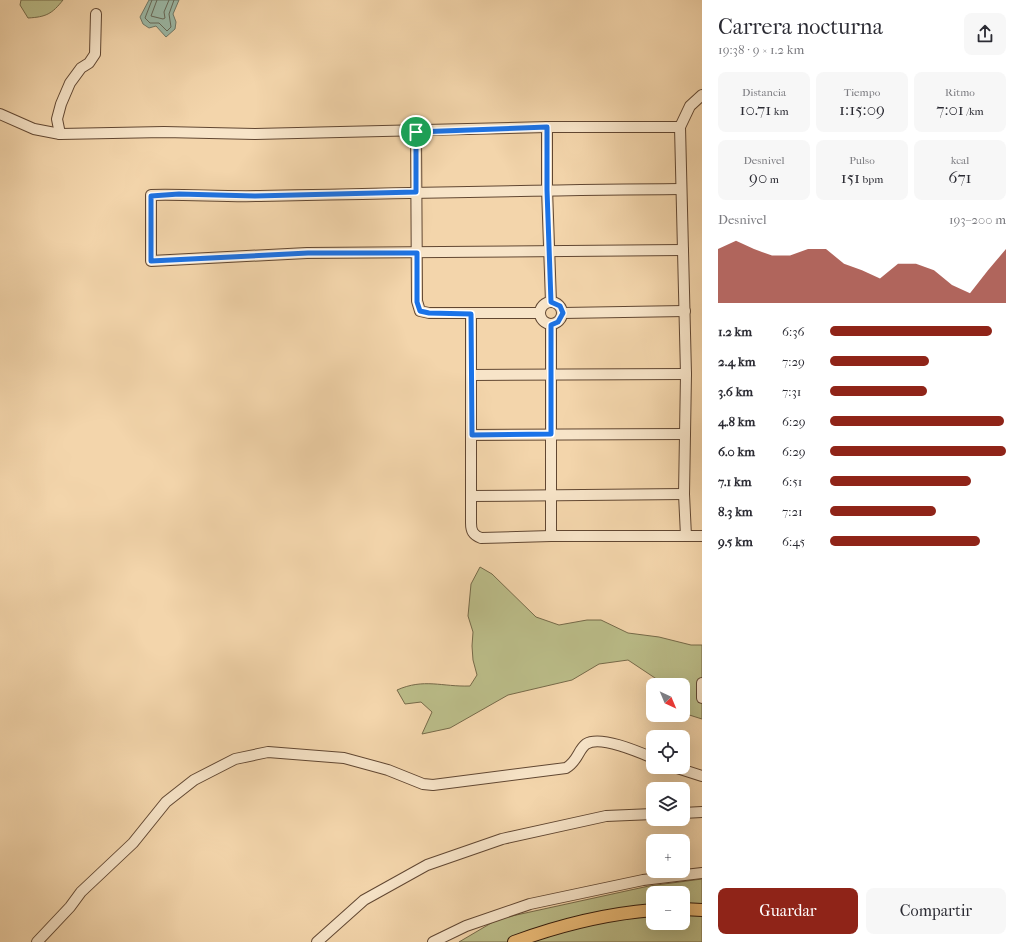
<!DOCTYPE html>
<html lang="es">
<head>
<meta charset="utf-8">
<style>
  body { margin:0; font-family:"IM FELL French Canon",serif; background:#f7f7f7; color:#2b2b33; height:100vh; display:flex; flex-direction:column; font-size:15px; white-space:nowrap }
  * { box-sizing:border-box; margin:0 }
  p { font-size:13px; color:#7c7c81 }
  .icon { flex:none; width:22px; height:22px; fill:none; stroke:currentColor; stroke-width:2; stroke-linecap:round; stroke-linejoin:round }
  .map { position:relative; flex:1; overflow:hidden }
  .drawer { display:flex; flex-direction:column; background:#fff; width:320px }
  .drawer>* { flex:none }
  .needle { width:26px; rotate:136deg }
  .controls { position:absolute; left:646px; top:678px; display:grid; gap:8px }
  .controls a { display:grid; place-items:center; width:44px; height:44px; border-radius:8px; background:#fff; box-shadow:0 4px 16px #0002; font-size:20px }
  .pin { position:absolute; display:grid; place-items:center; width:34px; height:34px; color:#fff; margin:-17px; border:2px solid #fff; border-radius:50%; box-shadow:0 1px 4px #0007 }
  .round { display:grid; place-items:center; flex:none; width:42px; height:42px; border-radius:8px; background:#f7f7f7 }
  .summary { display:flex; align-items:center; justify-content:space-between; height:68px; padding:0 16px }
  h1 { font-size:22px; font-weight:600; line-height:30px }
  .metrics { display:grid; grid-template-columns:repeat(3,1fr); gap:6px; height:68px; padding:4px 16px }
  .metrics div { display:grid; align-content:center; border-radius:8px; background:#f7f7f7; text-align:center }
  .metrics b { font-size:17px; font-weight:600 }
  .metrics small { font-size:11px; font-weight:400 }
  .metrics p { font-size:11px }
  .chart { height:112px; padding:8px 16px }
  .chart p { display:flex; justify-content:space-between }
  .chart svg { width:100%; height:72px; margin-top:4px; fill:#8f2418; opacity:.7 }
  .action { display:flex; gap:8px; margin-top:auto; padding:8px 16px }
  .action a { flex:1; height:46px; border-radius:8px; background:#8f2418; color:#fff; font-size:16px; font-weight:600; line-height:46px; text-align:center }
  .action a+a { background:#f7f7f7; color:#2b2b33 }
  ul { padding:0 16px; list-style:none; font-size:13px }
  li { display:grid; grid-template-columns:64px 48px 1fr; align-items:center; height:30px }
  li i { height:10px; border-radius:5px; background:#8f2418 }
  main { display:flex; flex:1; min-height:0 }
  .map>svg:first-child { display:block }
  .green { fill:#bbbd89; stroke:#766a49; fill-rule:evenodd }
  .water { fill:#9bb9a7; stroke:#707968 }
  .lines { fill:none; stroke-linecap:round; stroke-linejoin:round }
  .shore { stroke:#666858; stroke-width:1 }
  .minor-casing { stroke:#614732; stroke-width:12 }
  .major-casing { stroke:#301809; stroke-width:14 }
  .minor { stroke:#f7e4c8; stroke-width:10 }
  .major { stroke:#eaba76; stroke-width:12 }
  .route-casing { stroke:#fff; stroke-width:8 }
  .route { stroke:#1a73e8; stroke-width:5 }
</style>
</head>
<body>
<main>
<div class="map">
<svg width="702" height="942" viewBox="0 0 702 942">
  <rect width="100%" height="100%" fill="#f3d5ab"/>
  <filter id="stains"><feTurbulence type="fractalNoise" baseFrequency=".005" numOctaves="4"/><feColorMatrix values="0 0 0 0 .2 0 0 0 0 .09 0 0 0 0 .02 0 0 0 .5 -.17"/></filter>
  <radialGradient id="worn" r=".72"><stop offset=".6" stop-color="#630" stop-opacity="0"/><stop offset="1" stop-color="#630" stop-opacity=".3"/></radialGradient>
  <!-- green -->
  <g class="green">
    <path d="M21,0h42c-11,14 -17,17 -35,18l-8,-13z"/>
    <path d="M480,567l12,7 44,43 23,8 28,-5h14l27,13 31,4 32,8h11v74l-19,-6v-28h-20l-2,-3 -33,-22 -29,4 -27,16 -64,15 -58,33 -28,6 10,-22 -11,-10 -16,2 -8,-14c27,-12 45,-3 73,-4l7,-11 -4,-15 -1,-14 1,-14 -5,-16 3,-32z"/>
    <path d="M702,879v63h-243l39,-23 151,-33zM653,893h30v30h-30z"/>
  </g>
  <!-- water -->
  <path class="water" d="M149,0h30l-6,14 3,8 -1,7 -9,8 -10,-11 -7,2 -6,-4 -3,-7z"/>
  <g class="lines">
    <!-- shore -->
    <g class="shore">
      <path d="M152,0l-7,18 5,5h9l8,8 4,-4 -2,-13 5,-14"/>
      <path d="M157,0l-6,16 12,3 2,-1 -1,-6 5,-12"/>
    </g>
    <!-- minor casing -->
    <g class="minor-casing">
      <g id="minor">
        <path d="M0,114l34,15 26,5 104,-2 91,2 292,-7h133"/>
        <path d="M547,127v62l4,113"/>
        <path d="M416,131l1,170 3,10 9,2h111"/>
        <path d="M60,134l-3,-15 4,-15 9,-21 11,-15 8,-5 6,-9 1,-40"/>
        <path d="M681,189c-141,1 -281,4 -421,7 -36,1 -73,-2 -109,-1v66l156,-8 376,-3"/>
        <circle cx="551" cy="313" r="11"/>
        <path d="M563,313l122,-2"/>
        <path d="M471,314v209c0,8 2,12 10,15l70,-2h151"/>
        <path d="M471,375l215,-1"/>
        <path d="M472,435l213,-1"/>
        <path d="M471,496l213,-2"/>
        <path d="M551,536v-211"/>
        <path d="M686,536l-2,-42 2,-120 -6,-247 10,-21 12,-11"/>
        <path d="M702,683v15"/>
        <path d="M674,767l28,9"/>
        <path d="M683,813l19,-1"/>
        <path d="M37,942l33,-35 11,-15 52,-49 33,-41 28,-22 41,-21 33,-7 76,6 44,12 35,14 10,1 133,-17c12,-7 12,-18 20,-24 14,-9 53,8 67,14"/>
        <path d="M317,942l47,-42 63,-35 75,-26 104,-23 47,-2"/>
        <path d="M433,942l33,-16 64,-22 113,-24 59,-7"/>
      </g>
    </g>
    <!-- major casing -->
    <g class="major-casing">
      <g id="major">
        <path d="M683,909l19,1"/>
        <path d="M514,942c46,-17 90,-28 139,-32"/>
      </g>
    </g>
    <!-- minor -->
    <use href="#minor" class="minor"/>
    <!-- major -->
    <use href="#major" class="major"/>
  </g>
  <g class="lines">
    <!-- route casing -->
    <g class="route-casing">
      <path id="route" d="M547,127v63l4,112 9,4 3,7 -5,9 -7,3v109l-79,1 -1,-121 -42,-1 -9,-2 -3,-9v-49h-109l-157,8v-65l28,-2 76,2 161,-4v-60z"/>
    </g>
    <!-- route -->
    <use href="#route" class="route"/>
  </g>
  <rect width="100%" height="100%" filter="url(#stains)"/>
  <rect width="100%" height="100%" fill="url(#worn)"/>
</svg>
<div class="controls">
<a><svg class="needle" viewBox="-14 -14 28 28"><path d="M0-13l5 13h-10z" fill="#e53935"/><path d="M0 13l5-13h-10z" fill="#7c7c81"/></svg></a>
<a><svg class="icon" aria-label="locate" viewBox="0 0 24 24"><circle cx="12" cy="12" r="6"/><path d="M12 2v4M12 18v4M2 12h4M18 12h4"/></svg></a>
<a><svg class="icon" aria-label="layers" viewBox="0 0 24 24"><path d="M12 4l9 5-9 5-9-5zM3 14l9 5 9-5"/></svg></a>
<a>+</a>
<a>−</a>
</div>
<div class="pin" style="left:416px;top:132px;background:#1e9e55"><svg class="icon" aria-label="arrive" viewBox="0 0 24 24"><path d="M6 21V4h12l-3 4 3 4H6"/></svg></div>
</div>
<section class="drawer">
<div class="summary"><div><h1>Carrera nocturna</h1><p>19:38 · 9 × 1.2 km</p></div><a class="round"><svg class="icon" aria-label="share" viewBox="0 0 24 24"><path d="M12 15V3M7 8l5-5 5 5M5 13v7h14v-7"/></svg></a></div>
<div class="metrics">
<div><p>Distancia</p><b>10.71<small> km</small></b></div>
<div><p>Tiempo</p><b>1:15:09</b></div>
<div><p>Ritmo</p><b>7:01<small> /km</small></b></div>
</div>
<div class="metrics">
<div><p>Desnivel</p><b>90<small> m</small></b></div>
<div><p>Pulso</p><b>151<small> bpm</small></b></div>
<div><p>kcal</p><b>671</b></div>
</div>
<div class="chart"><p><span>Desnivel</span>193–200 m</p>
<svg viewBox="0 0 160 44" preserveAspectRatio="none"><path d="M0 44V11L10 6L20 11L30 15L40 15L50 11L60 11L70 20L80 24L90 29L100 20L110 20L120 24L130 33L140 38L150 24L160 11V44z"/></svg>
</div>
<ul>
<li><b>1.2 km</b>6:36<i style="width:92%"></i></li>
<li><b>2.4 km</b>7:29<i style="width:56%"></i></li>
<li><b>3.6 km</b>7:31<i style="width:55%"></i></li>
<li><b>4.8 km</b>6:29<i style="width:99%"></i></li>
<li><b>6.0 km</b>6:29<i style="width:100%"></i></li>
<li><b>7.1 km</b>6:51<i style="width:80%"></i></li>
<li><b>8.3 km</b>7:21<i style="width:60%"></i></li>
<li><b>9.5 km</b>6:45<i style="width:85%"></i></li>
</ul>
<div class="action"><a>Guardar</a><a>Compartir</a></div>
</section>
</main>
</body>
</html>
